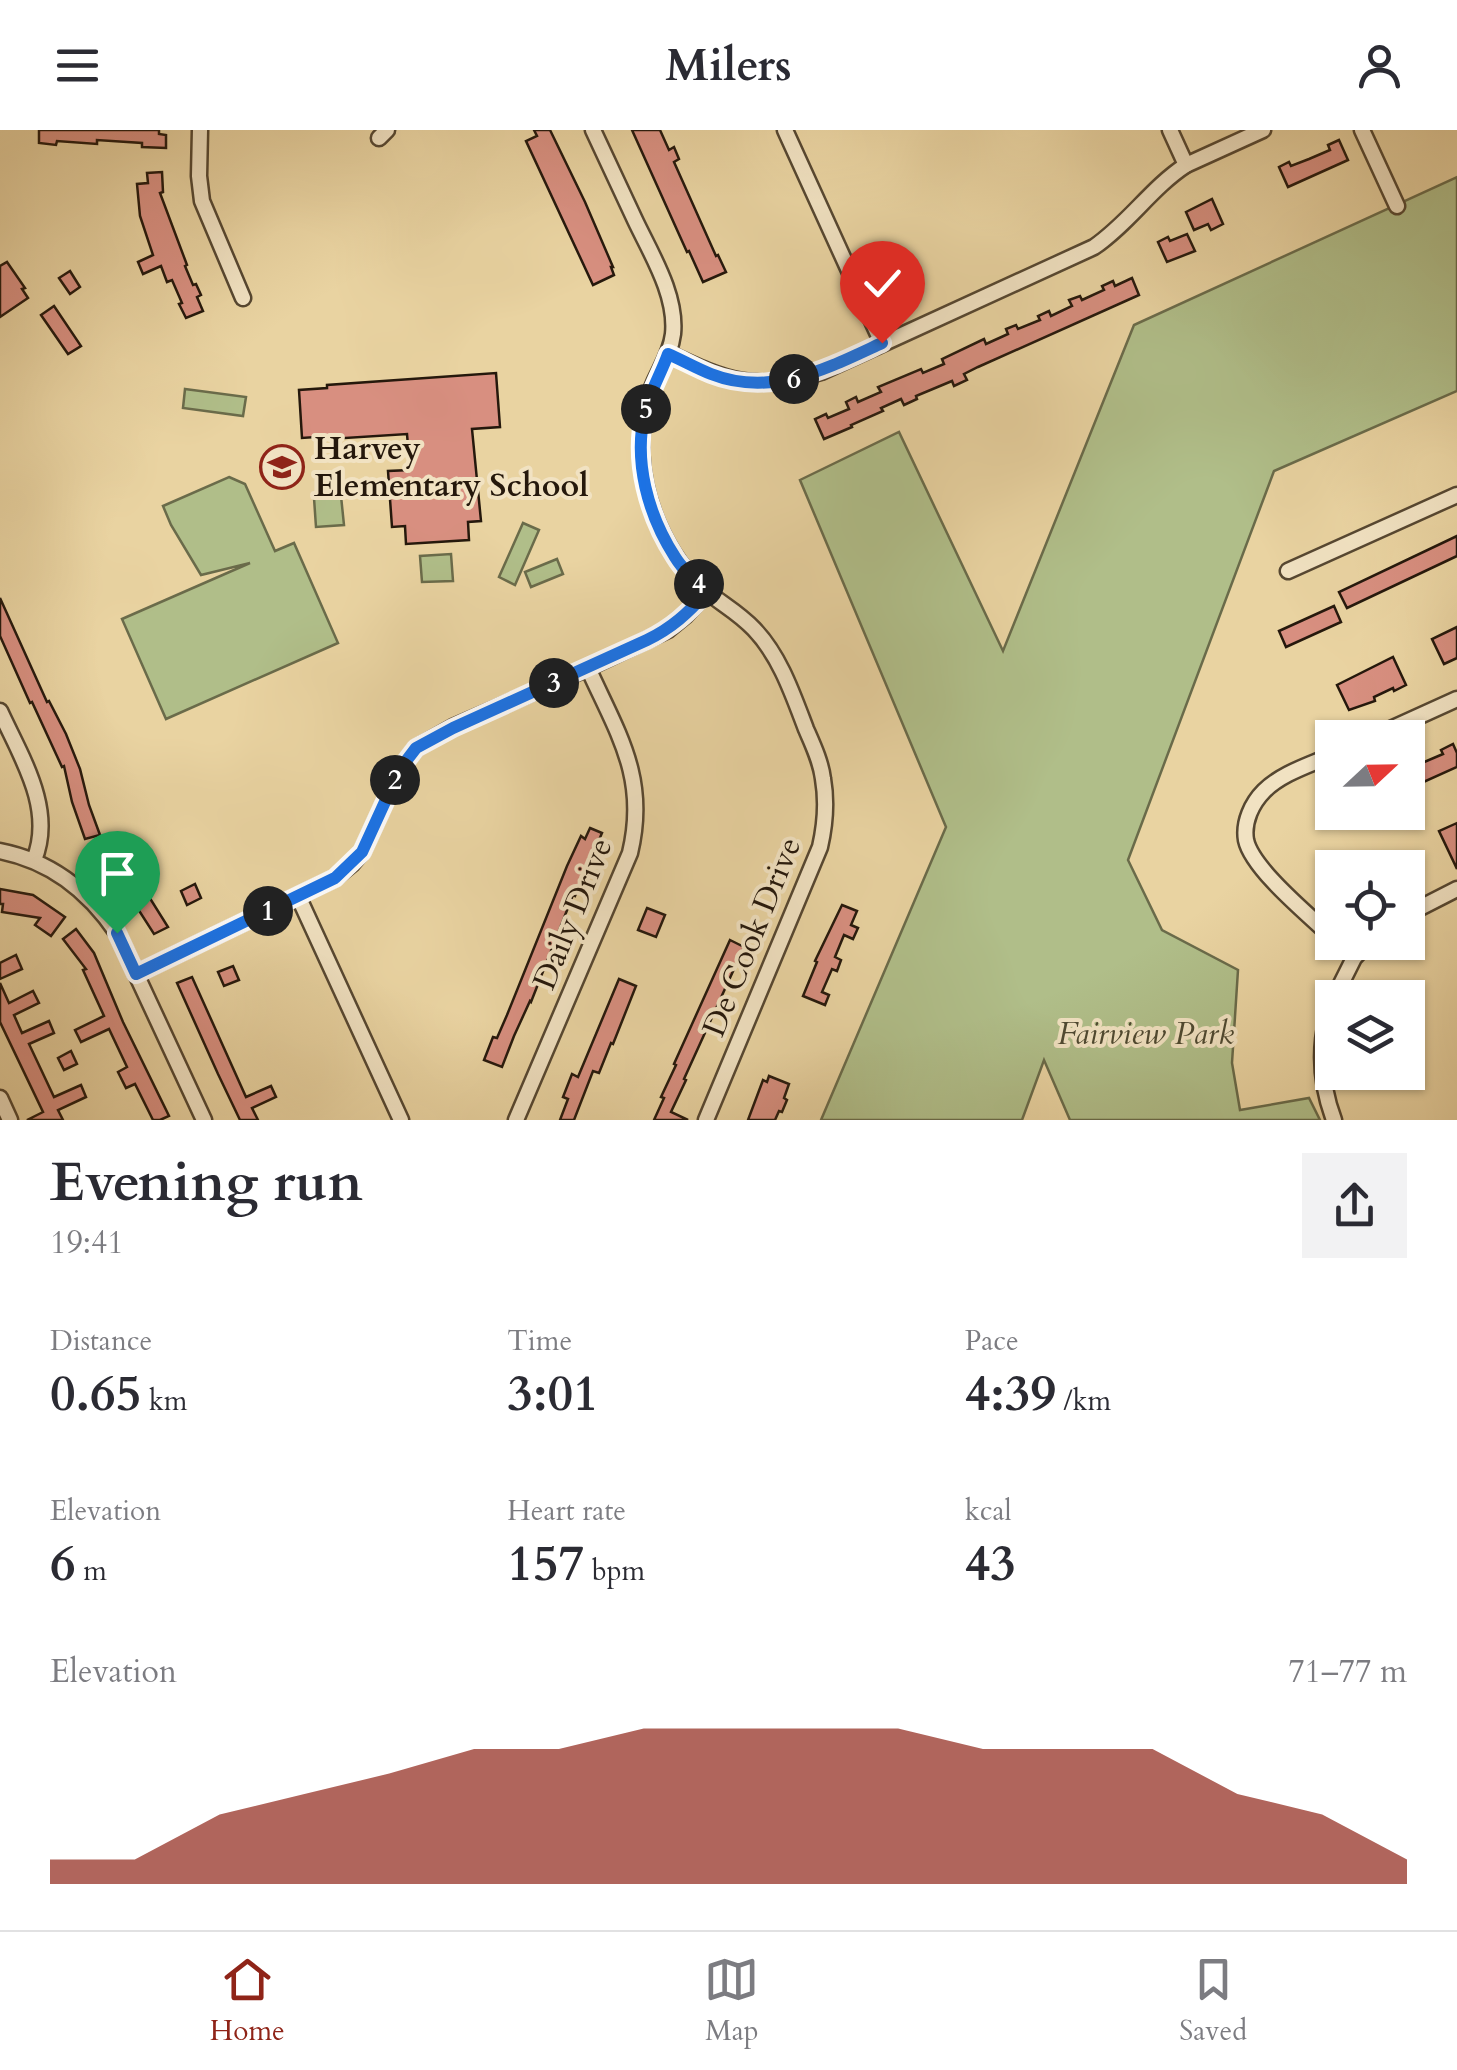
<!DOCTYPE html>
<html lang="en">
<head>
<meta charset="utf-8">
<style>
  body { margin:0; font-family:Cardo,serif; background:#f2f2f3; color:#2b2b33; height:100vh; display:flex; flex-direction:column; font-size:38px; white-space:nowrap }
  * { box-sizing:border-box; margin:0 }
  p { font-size:32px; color:#7c7c81 }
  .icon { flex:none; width:55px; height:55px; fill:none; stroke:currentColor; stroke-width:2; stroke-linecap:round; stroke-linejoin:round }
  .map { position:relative; height:990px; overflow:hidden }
  .panel { display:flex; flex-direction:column; background:#fff; flex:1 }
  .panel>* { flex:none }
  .needle { width:65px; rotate:68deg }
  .buttons { position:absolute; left:1315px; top:590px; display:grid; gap:20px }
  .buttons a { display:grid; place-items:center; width:110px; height:110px; border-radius:0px; background:#fff; box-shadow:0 2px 8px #0004; font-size:50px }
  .pin { position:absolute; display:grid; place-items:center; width:85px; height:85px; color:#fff; margin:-102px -42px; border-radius:50% 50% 50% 0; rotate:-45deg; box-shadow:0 0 10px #0007 }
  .pin .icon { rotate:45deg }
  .km { position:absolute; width:50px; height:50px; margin:-25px; border-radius:50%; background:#222; color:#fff; font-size:28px; line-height:50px; text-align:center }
  .round { display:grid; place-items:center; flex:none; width:105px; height:105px; border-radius:0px; background:#f2f2f3 }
  .summary { display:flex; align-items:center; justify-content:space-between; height:170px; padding:0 50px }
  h1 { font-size:55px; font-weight:600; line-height:75px }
  .stats { display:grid; grid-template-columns:repeat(3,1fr); gap:15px; height:170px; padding:10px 50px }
  .stats div { display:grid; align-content:center }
  .stats b { font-size:50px; font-weight:600 }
  .stats small { font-size:28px; font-weight:400 }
  .stats p { font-size:28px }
  .chart { height:280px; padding:20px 50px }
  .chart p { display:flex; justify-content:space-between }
  .chart svg { width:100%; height:180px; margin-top:10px; fill:#8f2418; opacity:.7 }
  header { display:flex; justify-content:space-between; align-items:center; height:130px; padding:0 50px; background:#fff; font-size:45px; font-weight:600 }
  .tabs { display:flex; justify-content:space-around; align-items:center; height:140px; border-top:2px solid #e1e1e2; background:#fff; font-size:28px; color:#7c7c81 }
  .tabs a { display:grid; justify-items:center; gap:5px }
  .tabs .active { color:#8f2418 }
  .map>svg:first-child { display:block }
  .green { fill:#b0be89; stroke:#6a6b4a; stroke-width:2.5 }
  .building { fill:#d88f80; stroke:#25180c; stroke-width:2.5 }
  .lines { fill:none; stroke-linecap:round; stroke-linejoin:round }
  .minor-casing { stroke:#564731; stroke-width:19 }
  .minor { stroke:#f1e2c2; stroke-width:14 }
  .route-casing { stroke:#fff; stroke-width:20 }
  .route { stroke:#1a73e8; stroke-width:12 }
  .labels { text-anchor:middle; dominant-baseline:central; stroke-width:8; stroke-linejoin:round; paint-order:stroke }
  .poi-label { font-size:32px; font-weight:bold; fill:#25180c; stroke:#f1e2c2; text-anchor:start }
  .street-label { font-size:32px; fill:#25180c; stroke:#f1e2c2 }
  .park-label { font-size:32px; font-style:italic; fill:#4f4a32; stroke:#f1e2c2 }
</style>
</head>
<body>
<header><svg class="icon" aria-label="menu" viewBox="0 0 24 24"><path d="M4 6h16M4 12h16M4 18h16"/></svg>Milers<svg class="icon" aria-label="person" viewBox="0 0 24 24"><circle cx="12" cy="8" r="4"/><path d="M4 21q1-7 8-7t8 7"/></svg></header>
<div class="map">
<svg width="1457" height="990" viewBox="0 0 1457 990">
  <rect width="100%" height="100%" fill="#e9d3a1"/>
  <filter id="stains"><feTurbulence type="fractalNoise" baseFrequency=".002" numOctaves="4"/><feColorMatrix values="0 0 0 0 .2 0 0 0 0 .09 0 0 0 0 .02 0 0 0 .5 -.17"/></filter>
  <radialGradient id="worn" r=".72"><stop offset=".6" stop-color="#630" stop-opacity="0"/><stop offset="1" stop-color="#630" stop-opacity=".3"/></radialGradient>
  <!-- green -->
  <g class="green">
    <path d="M1457,47v214l-183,80 -146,389 34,70 76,40 -6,93 8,47 69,-12 11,22h-250l-26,-60 -22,60h-201l125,-293 -146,-347 99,-48 104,219 131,-326z"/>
    <path d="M185,259l61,8 -3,19 -60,-8z"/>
    <path d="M229,347l16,7 30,67 19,-8 44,100 -172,76 -44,-100 128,-56 -49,12 -30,-50 -8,-19z"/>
    <path d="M341,366l3,29 -28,2 -2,-29z"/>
    <path d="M523,393l16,7 -24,55 -16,-8z"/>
    <path d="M451,424l2,27 -31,1 -2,-26z"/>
    <path d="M557,429l6,15 -32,13 -6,-15z"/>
  </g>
  <!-- building -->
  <g class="building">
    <path d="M39,0h120v4l7,1v13l-24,-1v-4l-45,-3v4l-40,-3 -1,4 -17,-2z"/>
    <path d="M534,0h16l35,72 28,65h-2l3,8 -21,10 -67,-144 11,-5z"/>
    <path d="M632,0h28l9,20 5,-3 5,12 -5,3 42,94 2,-1 8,17 -23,10 -14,-31 -2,1z"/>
    <path d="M1339,10l9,20 -60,27 -9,-20 10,-5 2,4 18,-7 21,-9 -2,-5z"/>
    <path d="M162,42l1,20 -3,1 27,72 -2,1 8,19 3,-1 5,11 -4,2 6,14 -17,7 -7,-14 3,-1 -10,-23 -5,2 -6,-16 -18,8 -5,-12 15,-7 -13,-39 -3,-32 11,-1 -1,-10z"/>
    <path d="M1212,69l11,25 -12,6 -3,-6 -14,6 -8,-18z"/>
    <path d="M1187,104l8,17 -28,11 -9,-20 10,-5 2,4z"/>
    <path d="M7,132l18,26 -3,1 6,9 -28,19v-51z"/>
    <path d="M70,141l10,16 -10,7 -11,-16z"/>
    <path d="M1132,148l7,17 -161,72 -14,7 3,6 -13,6 -2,-5 -36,15 1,3 -13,6 -3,-6 -20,9 2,3 -32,14 1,2 -28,12 -9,-20 11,-5 2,4 21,-9 -3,-7 10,-5 2,5 23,-10 -3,-5 43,-18 2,4 21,-9 -2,-5 42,-20 2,5 22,-10 -2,-5 10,-4 2,4 22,-9 -2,-4 11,-5 2,5 21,-10 -3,-6 11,-4 2,4 22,-10 -2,-4 11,-5 2,5z"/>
    <path d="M54,176l27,40 -13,8 -27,-39z"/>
    <path d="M496,243l4,54 -28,2 9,92 -13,1 1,18 -63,4 -1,-18 -13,1 -4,-56 22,-1 -3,-36 -77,5v-3l-28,2 -3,-48 28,-2v-3z"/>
    <path d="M1457,406v20l-110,52 -8,-16z"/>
    <path d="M0,468l47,104 2,-1 17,33 14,35 9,36 11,30 -15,4 -13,-37 -8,-36 -2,1 -30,-65 -2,1 -30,-67z"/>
    <path d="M1334,476l7,16 -55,25 -7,-16z"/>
    <path d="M1457,497v31l-13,6 -12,-25z"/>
    <path d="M1393,527l13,28 -12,6 -1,-3 -19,9 1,4 -26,9 -12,-25z"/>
    <path d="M1453,614l4,9v14l-49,22v-30l10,-5 4,9 21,-9 -2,-4z"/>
    <path d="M1457,693v46l-18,-38z"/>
    <path d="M590,698l12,5 -27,63 -2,-1 -42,107 -1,-1 -16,35 -12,31 -18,-7 9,-23 4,1 10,-23 60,-149 14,-30 4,3z"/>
    <path d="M111,718l20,20 37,59 -14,7 -32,-50 -23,-24z"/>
    <path d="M195,754l6,14 -14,7 -6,-14z"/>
    <path d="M0,759l33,6 32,22 -14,19 -16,-11 5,-7 -38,-6 1,-8h-3z"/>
    <path d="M842,775l15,6 -6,14 7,3 -5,11 -9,-4 -9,22 6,3 -4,11 -5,-2 -10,23 7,3 -4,10 -22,-9 14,-34 -2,-1z"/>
    <path d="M647,778l18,7 -9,22 -18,-7z"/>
    <path d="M76,799l18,24 29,69 46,94 -9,4h-7l-18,-36 -9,4 -8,-16 9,-5 -18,-38 -28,13 -6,-12 29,-14 -21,-46 3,-1 -23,-30z"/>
    <path d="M730,810l14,7 -60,132 2,1 -15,32 17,8h-34l10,-22 -3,-1 15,-32 -2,-1z"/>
    <path d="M16,825l6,14 -22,10v-16z"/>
    <path d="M233,836l6,14 -15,6 -6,-14z"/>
    <path d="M192,847l54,120 25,-11 5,11 -24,11 6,12h-18l-22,-46 -41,-91z"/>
    <path d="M619,849l17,7 -23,58 -2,-1 -12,30 -6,-2 -19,49h-14l8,-21 -5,-2 9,-23 6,3z"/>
    <path d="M0,853l9,20 24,-12 6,12 -25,12 8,18 27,-12 5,12 -25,11 25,53 27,-12 5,12 -28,13 5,10h-36l16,-8 -43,-90z"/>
    <path d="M71,921l6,13 -13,6 -6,-12z"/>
    <path d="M769,946l20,8 -5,14 3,2 -5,12 -3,-1 -4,9h-27l15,-40 4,2z"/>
  </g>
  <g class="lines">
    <!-- minor casing -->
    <g class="minor-casing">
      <g id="minor">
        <path d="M200,0l-1,46 3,25 41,97"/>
        <path d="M593,0c14,30 28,60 42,90 16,34 42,75 38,114 -2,18 -12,33 -19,49 -20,45 -15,97 4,141 11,25 26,49 48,67 16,13 33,22 48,38 26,27 39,66 52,100 7,16 15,33 17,50 4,23 2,46 -3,68l-114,273"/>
        <path d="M785,0l97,213"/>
        <path d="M1170,0l16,35"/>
        <path d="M1362,0l35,76"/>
        <path d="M379,8l8,-8"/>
        <path d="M668,223c59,28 88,40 153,19l273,-125c35,-24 57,-59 92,-82l77,-35"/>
        <path d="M1288,441l169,-76"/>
        <path d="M0,581c21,46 55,98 34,149"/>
        <path d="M1371,608l86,-39"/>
        <path d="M1332,625c-22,10 -50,18 -68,36 -12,12 -21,31 -18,49 6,29 64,76 86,97"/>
        <path d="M0,721c51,10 88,39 117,82l87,187"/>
        <path d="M298,766l103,224"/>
        <path d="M1408,784l49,-25"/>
        <path d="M136,844l199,-96 17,-14 10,-12 38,-83 16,-21 37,-21 135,-59 80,-38 17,-14 22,-24"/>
        <path d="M1334,868l20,-40 15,-16"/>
        <path d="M1332,871c-14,40 -13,79 2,119"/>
        <path d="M0,968l10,22"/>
        <path d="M516,990l114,-267c18,-75 -12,-119 -42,-185"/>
      </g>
    </g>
    <!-- minor -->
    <use href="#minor" class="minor"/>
  </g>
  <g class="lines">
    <!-- route casing -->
    <g class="route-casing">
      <path id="route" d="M117,803l19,41 199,-96 27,-26 38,-83 16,-21 37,-20 194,-88c25,-12 41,-27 60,-48 -12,-11 -24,-22 -32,-35 -27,-42 -42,-96 -30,-145 5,-21 16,-38 23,-58 14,6 28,14 43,20 61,24 117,-6 171,-31"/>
    </g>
    <!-- route -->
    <use href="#route" class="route"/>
  </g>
  <!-- icons -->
  <defs>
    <g id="school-ring" transform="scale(2.25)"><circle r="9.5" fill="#f1e2c2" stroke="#8f2418" stroke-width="1.5"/><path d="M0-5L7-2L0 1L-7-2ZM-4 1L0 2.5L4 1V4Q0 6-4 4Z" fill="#8f2418"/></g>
  </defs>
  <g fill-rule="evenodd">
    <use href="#school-ring" x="282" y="337"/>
  </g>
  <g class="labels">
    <!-- poi labels -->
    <g class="poi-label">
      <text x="314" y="319">Harvey<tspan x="314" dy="37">Elementary School</tspan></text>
    </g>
    <!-- street labels -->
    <g class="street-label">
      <text transform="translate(573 784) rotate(-68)">Daily Drive</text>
      <text transform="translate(752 807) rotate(-68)">De Cook Drive</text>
    </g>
    <!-- park labels -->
    <g class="park-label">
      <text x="1146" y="904">Fairview Park</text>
    </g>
  </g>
  <rect width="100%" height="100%" filter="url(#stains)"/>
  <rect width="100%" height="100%" fill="url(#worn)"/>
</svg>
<div class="buttons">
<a><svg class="needle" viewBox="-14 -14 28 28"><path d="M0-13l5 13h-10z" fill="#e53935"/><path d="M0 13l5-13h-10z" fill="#7c7c81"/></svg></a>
<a><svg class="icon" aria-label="locate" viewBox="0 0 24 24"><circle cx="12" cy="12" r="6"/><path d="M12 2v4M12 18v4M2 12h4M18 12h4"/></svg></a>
<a><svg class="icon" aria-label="layers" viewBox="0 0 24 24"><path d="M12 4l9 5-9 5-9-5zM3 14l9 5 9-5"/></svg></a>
</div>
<div class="pin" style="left:117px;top:803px;background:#1e9e55"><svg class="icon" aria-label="arrive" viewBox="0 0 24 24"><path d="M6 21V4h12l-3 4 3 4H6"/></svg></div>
<div class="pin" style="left:882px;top:213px;background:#d93025"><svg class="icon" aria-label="check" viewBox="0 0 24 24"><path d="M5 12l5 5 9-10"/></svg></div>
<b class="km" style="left:268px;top:781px">1</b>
<b class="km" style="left:395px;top:650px">2</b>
<b class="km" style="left:554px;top:553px">3</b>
<b class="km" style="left:699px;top:454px">4</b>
<b class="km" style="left:646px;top:279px">5</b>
<b class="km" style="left:794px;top:249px">6</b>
</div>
<section class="panel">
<div class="summary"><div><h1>Evening run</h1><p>19:41</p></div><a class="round"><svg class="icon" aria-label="share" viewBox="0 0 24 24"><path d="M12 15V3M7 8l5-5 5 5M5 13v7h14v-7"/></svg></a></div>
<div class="stats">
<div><p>Distance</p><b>0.65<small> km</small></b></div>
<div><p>Time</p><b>3:01</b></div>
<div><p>Pace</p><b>4:39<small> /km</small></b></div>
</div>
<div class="stats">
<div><p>Elevation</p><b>6<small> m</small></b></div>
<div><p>Heart rate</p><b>157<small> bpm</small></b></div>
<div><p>kcal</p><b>43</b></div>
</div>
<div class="chart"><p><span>Elevation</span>71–77 m</p>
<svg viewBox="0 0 160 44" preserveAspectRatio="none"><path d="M0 44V38L10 38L20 27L30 22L40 17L50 11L60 11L70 6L80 6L90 6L100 6L110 11L120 11L130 11L140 22L150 27L160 38V44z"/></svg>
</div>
</section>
<nav class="tabs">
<a class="active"><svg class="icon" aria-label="home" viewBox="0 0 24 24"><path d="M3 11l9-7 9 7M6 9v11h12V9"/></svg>Home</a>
<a><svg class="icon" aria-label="map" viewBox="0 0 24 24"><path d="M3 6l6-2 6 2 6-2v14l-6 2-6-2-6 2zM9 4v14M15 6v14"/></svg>Map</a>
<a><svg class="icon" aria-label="saved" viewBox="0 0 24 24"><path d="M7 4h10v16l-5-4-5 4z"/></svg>Saved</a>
</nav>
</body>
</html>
